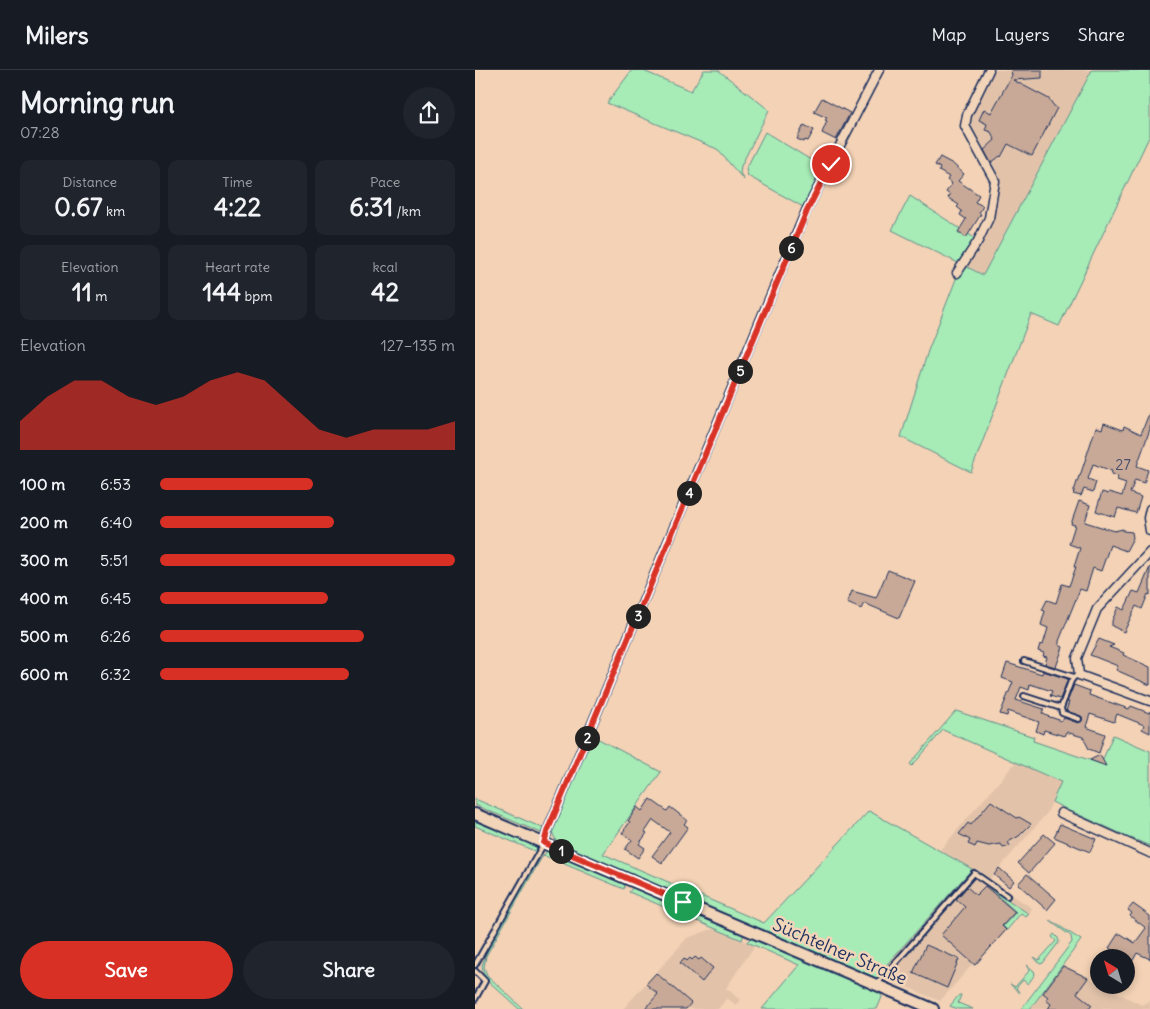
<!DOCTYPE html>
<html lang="en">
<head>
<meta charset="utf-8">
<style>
  body { margin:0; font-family:Delius,sans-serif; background:#20242c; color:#f1f3f6; height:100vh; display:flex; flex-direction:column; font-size:19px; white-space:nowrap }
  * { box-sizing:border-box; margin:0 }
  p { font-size:16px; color:#9ea1a6 }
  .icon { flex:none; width:28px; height:28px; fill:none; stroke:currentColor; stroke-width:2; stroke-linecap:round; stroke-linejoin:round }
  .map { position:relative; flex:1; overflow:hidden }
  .panel { display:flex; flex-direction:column; background:#171b24; width:475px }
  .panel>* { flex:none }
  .needle { width:32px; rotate:322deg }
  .fabs { position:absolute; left:615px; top:879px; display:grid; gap:10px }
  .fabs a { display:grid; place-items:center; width:45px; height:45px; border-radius:50%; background:#171b24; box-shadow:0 2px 8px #0003; font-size:25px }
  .pin { position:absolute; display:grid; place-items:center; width:42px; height:42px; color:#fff; margin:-21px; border:2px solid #fff; border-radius:50%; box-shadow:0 1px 5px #0007 }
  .km { position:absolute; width:25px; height:25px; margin:-12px; border-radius:50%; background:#222; color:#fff; font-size:14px; line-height:25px; text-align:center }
  .round { display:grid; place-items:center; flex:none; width:52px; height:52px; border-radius:26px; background:#20242c }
  .overview { display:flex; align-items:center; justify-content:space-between; height:85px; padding:0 20px }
  h1 { font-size:28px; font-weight:700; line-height:38px }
  .metrics { display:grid; grid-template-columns:repeat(3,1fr); gap:8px; height:85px; padding:5px 20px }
  .metrics div { display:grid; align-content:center; border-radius:10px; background:#20242c; text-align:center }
  .metrics b { font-size:25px; font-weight:700 }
  .metrics small { font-size:14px; font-weight:400 }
  .metrics p { font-size:14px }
  .chart { height:140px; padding:10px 20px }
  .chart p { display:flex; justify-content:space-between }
  .chart svg { width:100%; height:90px; margin-top:5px; fill:#d93025; opacity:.7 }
  .button { display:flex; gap:10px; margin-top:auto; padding:10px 20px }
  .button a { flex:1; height:58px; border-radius:30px; background:#d93025; color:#fff; font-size:20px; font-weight:700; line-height:58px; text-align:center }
  .button a+a { background:#20242c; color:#f1f3f6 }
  ul { padding:0 20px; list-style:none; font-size:16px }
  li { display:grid; grid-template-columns:80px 60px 1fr; align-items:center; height:38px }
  li i { height:12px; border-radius:6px; background:#d93025 }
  header { display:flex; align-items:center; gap:30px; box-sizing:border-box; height:70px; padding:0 25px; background:#171b24; border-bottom:1px solid #363941 }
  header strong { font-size:24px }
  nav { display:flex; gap:28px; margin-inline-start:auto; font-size:18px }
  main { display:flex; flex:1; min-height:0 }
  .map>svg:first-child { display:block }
  .built { fill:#e2c3aa }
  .green { fill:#a7ebb6; stroke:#618d8a }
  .building { fill:#c8a997; stroke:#1b2f5e }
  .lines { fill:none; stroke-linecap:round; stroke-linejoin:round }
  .service-casing { stroke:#1b2f5e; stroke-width:8 }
  .minor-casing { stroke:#1b2f5e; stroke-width:11 }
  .secondary-casing { stroke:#1b2f5e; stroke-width:14 }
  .service { stroke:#f2d4b8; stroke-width:4 }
  .minor { stroke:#f2d4b8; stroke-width:8 }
  .secondary { stroke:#f2d4b8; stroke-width:10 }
  .route-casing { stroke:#fff; stroke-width:10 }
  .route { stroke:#d93025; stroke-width:6 }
  .labels { text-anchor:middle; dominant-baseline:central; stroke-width:5; stroke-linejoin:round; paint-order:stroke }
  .number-label { font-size:15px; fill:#464e6c }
  .street-label { font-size:18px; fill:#1b2f5e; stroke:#f2d4b8 }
</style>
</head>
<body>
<header>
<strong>Milers</strong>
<nav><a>Map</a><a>Layers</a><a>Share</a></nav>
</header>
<main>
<section class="panel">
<div class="overview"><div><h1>Morning run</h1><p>07:28</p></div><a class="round"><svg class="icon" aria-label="share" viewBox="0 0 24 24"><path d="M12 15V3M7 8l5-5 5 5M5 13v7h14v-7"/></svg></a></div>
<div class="metrics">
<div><p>Distance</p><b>0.67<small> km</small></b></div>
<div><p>Time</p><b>4:22</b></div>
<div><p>Pace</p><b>6:31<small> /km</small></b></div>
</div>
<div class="metrics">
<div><p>Elevation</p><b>11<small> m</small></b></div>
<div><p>Heart rate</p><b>144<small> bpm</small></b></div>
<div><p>kcal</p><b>42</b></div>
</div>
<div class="chart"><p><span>Elevation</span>127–135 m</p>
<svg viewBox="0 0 160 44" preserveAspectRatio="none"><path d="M0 44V30L10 18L20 10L30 10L40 18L50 22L60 18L70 10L80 6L90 10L100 22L110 34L120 38L130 34L140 34L150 34L160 30V44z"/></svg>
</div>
<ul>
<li><b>100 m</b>6:53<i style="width:52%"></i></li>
<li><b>200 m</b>6:40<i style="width:59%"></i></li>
<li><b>300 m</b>5:51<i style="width:100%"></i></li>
<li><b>400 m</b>6:45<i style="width:57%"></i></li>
<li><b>500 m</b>6:26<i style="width:69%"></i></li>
<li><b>600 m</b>6:32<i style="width:64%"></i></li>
</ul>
<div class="button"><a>Save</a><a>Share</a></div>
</section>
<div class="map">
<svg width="675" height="939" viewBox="0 0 675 939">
  <rect width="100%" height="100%" fill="#f3d2b5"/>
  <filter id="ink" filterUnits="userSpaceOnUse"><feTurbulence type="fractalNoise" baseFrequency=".02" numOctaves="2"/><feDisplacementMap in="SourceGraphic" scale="10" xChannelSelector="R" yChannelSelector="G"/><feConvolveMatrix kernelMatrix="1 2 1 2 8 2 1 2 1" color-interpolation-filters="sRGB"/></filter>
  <g filter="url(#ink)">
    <!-- built -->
    <g class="built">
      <path d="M518,0h99l-109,205 -18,-9 16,-24 17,-58 -28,-55 -1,-9z"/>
      <path d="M541,692l45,20 -14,31 -58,67 43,28 -3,6 -38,-24 25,22 -13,14 4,4 -33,37 -2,-2 -32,36 -60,-25 2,-2 -2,-1 92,-103 -32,-20z"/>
      <path d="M240,858l40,17 -29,43 14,12 -4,5 -9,-7 -9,11h-95l64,-71z"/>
      <path d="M588,895l36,18v2h3l40,20 8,-4v8h-120z"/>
    </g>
    <!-- green -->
    <g class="green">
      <path d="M157,0h9l50,21 13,-21h14l51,40 -28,56 -1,7 4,7 -27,-31 -110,-46z"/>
      <path d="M617,0h58v65l-91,191 -28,-12 -60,158 -70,-35 27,-86 28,-72 9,-13 18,9z"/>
      <path d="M290,62l59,36 -19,40 -57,-32 -2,-7z"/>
      <path d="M435,126l66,43 -16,25 -68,-34z"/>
      <path d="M481,641l78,26 -1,4 68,23 12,-29 37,16v95l-19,-8 -1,2 -7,-2 1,-3 -22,-10 -1,2 -7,-3 1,-2 -22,-10 -2,3 -6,-2 1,-4 -14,-7 9,-20 -118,-52 -31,36 -2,-2z"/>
      <path d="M116,665l70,37 -58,82 161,69 105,-112 103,58 -92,103 2,2 -4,5 -7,-1 -314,-135 -5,-11 8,-18 -1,-5z"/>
      <path d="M0,729l70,30 -4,4 -66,-28z"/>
      <path d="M0,750l61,26 1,6 -62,-26z"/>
      <path d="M72,781l78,33 -1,5 -81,-34 -57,101 -2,11 3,8 36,34h-4l-34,-31 -3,-12 6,-19 45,-78z"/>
      <path d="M512,816l42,28 -3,3 -5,-4 -14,17 -4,-4 13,-14z"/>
      <path d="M158,817l111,47 -2,6 -113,-48z"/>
      <path d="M575,850l31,20 -51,69h-9l51,-67 -1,-6 -21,-15z"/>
      <path d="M579,864l4,4 1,4 -16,21 -3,1 -6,-7 5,3 17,-19 -4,-4z"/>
      <path d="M276,867l128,55 3,5 -5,12h-115l37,-44 -52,-23z"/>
      <path d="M552,895l7,6 1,3 -7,10 -5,-4 -7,8 4,5 -10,-9 5,3 15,-17z"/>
      <path d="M484,925h2l-3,8 15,6h-15l-8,-3z"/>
    </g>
    <!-- building -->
    <g class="building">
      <path d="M536,0h31v8l-29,2 36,19 5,7 3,2 -25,48 -24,-12 -7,13 -1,-1 -9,7 -7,-13 11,-10 -4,-8 -6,-2 2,-6 -8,-4 5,-11 7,4 21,-38z"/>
      <path d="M347,28l28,15 -14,27 -14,-7 5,-12 -2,-1 2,-2 -13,-6z"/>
      <path d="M329,55l10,5 -6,11 -3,-1 -1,2 -7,-3z"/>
      <path d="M465,87l13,7 11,10 -6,7 21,14 -4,7 8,4 -4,7 2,1 -15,24 -8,-6 8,-13 -6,-4 2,-4 -5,-4 2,-2 -11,-7 2,-3 -4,-3 6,-8 -5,-4 2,-3 -10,-6 1,-3 -5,-3z"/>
      <path d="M675,341v18l-13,37 11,4 -4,13 -9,-3 -5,13 11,4 -5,16 -18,-5 -3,9 -19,-6 6,-19 6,2 1,-2 13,4 4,-13 -9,-3 1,-4 -7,-2 1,-3 -19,-7 -5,15 8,3 -3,10 -9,-3 -3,7 -8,-2 6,-18h1l16,-49 6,2 2,-6 19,7 1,-4 17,8z"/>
      <path d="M604,431l11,4 -5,17 29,9 9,-2v2l9,1 1,6 -7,13 -16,-6 -9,26 -8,-3 -7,23 -6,-2 -21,52v4l4,2 -7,20 -11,-3 2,-7 -4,-1 1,-3 -6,-2 2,-7 3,1 5,-17 -7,-3 4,-14 -3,-1 5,-10 9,3 6,-19 7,2 7,-19h-2l6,-19 -11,-4 6,-19 -4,-1z"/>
      <path d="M675,497v28l-2,-1 -6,15 -6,-3 -12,26 -12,-6v-5l6,-14 6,3 9,-19 6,2z"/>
      <path d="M413,500l27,11 -16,37 -35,-15 -3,6 -14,-6 5,-12 24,7z"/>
      <path d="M624,569l15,6 -5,2 15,6 -1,2 27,12v18l-34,-15 2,-4 -28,-11z"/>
      <path d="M532,593l35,11 1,-3 25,8 -8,20 -10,-3 2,-5 -22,-7 -1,6 -8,-3 -5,13 28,9 -2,4 5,3 15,5 2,-3 14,5 4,-2 -1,-5 -15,-5 3,-9h-2l7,-17 16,6 -1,4 40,14 2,-3 18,7 1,-2v22l-8,-4 2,-4 -27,-11 -3,8 -24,-8 -4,13 19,7 -6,19 -10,-4 -6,-12 -17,-5 -2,4 -20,-6 -1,4 -7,-3 3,-9 -31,-11 -1,5 -7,-2 13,-32 -11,-4z"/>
      <path d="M625,685l6,11 -16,-6z"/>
      <path d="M175,729l17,12 3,-4 17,13 -3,4 4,3 -26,36 -10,-7 18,-24 -17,-12 -8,12 2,1 -8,11 6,4 -7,10 -13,-9 7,-9 -10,-7 8,-11 -2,-1 9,-14 5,4z"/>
      <path d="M516,731l26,17 2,-1 12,7 -12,12 -11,6 2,4 -7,2 -2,-4 -12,2 -12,-3 -2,4 -7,-3 2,-4 -11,-6 9,-11 3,2z"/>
      <path d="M585,754l36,15 -6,13 -36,-15z"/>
      <path d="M569,764l11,9 -26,30 -11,-10z"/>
      <path d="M524,798l15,13 -5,6 -15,-12z"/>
      <path d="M552,804l29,25 -9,11 -29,-26z"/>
      <path d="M510,816l30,26 -13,14 4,4 -31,35 -34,-30 24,-28 -9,-8 11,-12 9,8z"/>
      <path d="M658,834l17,12v43l-13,-6 -5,9 -23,-14 9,-14h3l14,9 11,-15 -16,-12 2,-3 -4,-3z"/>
      <path d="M451,875l33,14 -12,29 -34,-15z"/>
      <path d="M220,887l4,3 2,-2 12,10 -11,14 -22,-19 4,-5 3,3 3,-3 2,2z"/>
      <path d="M588,896l25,12 -11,15 15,12 -3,4h-41l3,-5 -5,-4 2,-3 -5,-4z"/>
      <path d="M181,903l35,30 -5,6h-41l13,-15 -12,-10z"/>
    </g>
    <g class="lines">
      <!-- service casing -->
      <g class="service-casing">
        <g id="service">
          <path d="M549,591l50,16"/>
          <path d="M549,626l37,12 10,-27 3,-4 5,-2"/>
          <path d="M586,638l1,5 17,6"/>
          <path d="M0,895l68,-120"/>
          <path d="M0,901l10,10 -10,18"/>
          <path d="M402,914l97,-111 33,23"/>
        </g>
      </g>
      <!-- minor casing -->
      <g class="minor-casing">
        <g id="minor">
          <path d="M482,203l21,-32 11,-23 6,-37 -30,-55 2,-11 22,-45"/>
          <path d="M675,439l-2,9 2,13"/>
          <path d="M675,482l-53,57 -20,49 2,17 71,26"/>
          <path d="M586,743l89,40"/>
          <path d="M69,773l3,-11 259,-621 73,-141"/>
        </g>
      </g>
      <!-- secondary casing -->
      <g class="secondary-casing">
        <path id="secondary" d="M0,744l458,195"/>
      </g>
      <!-- service -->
      <use href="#service" class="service"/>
      <!-- minor -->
      <use href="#minor" class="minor"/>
      <!-- secondary -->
      <use href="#secondary" class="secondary"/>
    </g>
  </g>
  <g class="lines" filter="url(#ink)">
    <!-- route casing -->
    <g class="route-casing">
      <path id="route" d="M208,832l-139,-59 3,-11 260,-621 24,-47"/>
    </g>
    <!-- route -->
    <use href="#route" class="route"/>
  </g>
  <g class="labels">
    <!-- number labels -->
    <g class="number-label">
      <text x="648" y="394">27</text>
    </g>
    <!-- street labels -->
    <g class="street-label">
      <text transform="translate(365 881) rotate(23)">Süchtelner Straße</text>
    </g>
  </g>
</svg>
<div class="fabs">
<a><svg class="needle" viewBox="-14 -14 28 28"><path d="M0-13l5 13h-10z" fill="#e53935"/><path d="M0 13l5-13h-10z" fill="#9ea1a6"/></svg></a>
</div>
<div class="pin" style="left:208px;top:832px;background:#1e9e55"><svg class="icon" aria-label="arrive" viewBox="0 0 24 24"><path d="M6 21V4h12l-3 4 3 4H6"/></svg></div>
<div class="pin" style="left:356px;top:94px;background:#d93025"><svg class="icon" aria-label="check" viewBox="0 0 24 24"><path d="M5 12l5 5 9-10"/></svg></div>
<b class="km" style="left:86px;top:781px">1</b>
<b class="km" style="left:112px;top:668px">2</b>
<b class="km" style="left:163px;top:546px">3</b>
<b class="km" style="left:214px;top:423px">4</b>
<b class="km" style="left:265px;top:301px">5</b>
<b class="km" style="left:316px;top:178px">6</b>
</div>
</main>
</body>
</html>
